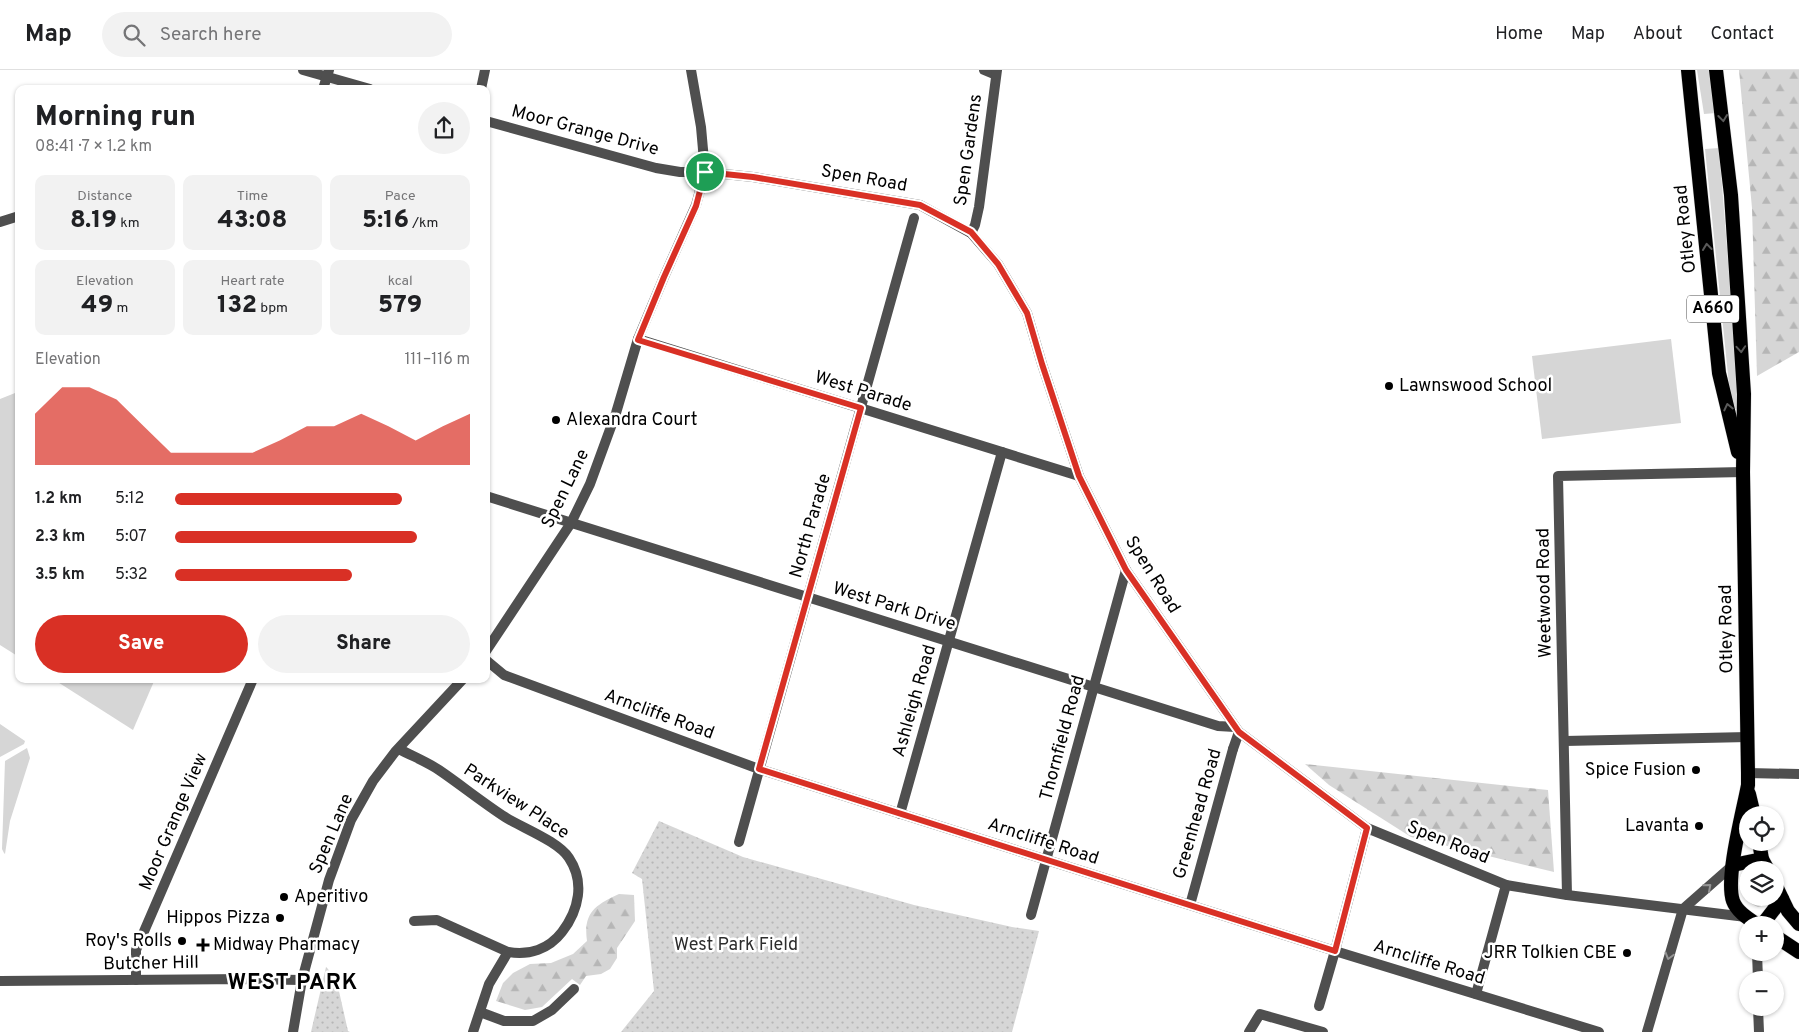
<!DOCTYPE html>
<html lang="en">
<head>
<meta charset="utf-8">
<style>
  body { margin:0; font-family:Overpass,sans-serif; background:#f2f2f2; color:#202124; height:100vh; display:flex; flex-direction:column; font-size:19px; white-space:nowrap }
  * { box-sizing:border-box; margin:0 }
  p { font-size:16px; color:#757577 }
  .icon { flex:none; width:28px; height:28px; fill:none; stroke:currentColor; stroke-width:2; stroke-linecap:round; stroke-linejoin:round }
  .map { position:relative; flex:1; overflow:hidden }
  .panel { position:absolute; left:15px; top:15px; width:475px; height:598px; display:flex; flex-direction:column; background:#fff; border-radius:10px; box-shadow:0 1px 4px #0004 }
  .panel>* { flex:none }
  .buttons { position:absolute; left:1739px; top:736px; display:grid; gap:10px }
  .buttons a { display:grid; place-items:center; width:45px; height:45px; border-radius:50%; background:#fff; box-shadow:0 1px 4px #0004; font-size:25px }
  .pin { position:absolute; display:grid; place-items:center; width:42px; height:42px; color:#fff; margin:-21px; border:2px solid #fff; border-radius:50%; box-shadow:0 1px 5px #0007 }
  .round { display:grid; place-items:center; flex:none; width:52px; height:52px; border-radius:26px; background:#f2f2f2 }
  .overview { display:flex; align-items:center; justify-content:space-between; height:85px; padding:0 20px }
  h1 { font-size:28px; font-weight:800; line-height:38px }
  .metrics { display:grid; grid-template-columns:repeat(3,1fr); gap:8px; height:85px; padding:5px 20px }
  .metrics div { display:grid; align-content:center; border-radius:10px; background:#f2f2f2; text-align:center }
  .metrics b { font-size:25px; font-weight:800 }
  .metrics small { font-size:14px; font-weight:400 }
  .metrics p { font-size:14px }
  .chart { height:140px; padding:10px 20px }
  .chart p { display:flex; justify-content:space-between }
  .chart svg { width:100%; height:90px; margin-top:5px; fill:#d93025; opacity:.7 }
  .cta { display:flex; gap:10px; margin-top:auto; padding:10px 20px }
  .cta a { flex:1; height:58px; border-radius:30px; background:#d93025; color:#fff; font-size:20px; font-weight:800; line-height:58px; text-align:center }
  .cta a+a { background:#f2f2f2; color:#202124 }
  ul { padding:0 20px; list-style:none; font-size:16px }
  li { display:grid; grid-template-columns:80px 60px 1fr; align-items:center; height:38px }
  li i { height:12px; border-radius:6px; background:#d93025 }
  header { display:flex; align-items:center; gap:30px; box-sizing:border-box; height:70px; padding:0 25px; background:#fff; border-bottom:1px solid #e0e0e0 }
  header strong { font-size:24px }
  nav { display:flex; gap:28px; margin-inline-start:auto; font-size:18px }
  .search { width:350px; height:45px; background:#f2f2f2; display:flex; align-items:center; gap:12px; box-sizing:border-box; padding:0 18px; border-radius:28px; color:#757577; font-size:19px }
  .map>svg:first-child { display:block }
  .grass { fill:#d6d6d6 }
  .forest { fill:url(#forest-firs) }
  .park { fill:url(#park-dots) }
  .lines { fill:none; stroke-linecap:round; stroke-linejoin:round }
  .trunk-casing { stroke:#dbdbdb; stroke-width:15 }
  .pedestrian { stroke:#4f4f4f; stroke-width:10 }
  .minor { stroke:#4f4f4f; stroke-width:10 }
  .tertiary { stroke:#4f4f4f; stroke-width:10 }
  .trunk { stroke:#000; stroke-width:14 }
  .oneway { stroke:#595959 }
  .oneway2 { stroke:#959595 }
  .route-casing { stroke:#fff; stroke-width:10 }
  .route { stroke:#d93025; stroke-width:6 }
  .poi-dot { fill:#000; stroke:#fff; stroke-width:2 }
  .labels { text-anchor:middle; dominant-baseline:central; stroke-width:5; stroke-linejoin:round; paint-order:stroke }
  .shield { fill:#fff; stroke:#4c4c4c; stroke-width:1 }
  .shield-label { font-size:16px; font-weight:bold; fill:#000 }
  .street-label { font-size:18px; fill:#000; stroke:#fff }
  .poi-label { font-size:18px; fill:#000; stroke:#fff; text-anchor:end }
  .park-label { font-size:18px; fill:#2d2d2d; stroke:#fff }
  .district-label { font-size:22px; font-weight:bold; letter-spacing:1px; fill:#000; stroke:#fff }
</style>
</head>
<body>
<header>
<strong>Map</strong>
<div class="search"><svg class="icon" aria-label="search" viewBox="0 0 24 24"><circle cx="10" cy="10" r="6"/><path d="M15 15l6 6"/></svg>Search here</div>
<nav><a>Home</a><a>Map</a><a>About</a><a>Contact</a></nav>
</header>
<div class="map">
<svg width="1799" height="962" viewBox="0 0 1799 962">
  <defs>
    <pattern id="forest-firs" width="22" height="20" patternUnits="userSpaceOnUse" patternTransform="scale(1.25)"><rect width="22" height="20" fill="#d6d6d6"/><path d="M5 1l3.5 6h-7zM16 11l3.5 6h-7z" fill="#b6b6b6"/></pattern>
    <pattern id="park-dots" width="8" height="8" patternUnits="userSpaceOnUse" patternTransform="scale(1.25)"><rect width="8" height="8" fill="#d6d6d6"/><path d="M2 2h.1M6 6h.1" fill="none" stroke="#b6b6b6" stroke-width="1.8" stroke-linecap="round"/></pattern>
  </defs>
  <rect width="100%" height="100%" fill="#fff"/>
  <!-- grass -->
  <g class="grass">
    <path d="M1697,0h13l6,43 -12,1z"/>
    <path d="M1719,78l19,237v24h-3l-6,-24 -24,-236z"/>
    <path d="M1671,269l10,84 -139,16 -10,-83z"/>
    <path d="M19,319v268l-19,-12v-246l15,-6z"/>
    <path d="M53,609h102l-22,51z"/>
    <path d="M0,654l25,17 -1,3 -24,13z"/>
    <path d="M27,678l3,10 -20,63 -5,33 -1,-1 -2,-4 3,-88z"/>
    <path d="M1747,800l1,28h22l-2,6 -10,3c-14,-6 -25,-20 -15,-36z"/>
  </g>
  <!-- forest -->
  <g class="forest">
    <path d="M1739,0h60v282l-42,24 -5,-168z"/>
    <path d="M1305,694l243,26 6,82 -143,-35 -82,-52z"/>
    <path d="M619,824l15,1 1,26 -18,27v10l-7,11 -9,5 -15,2 -6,9 -8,-6 -30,28 -17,3 -29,-9 7,-18 10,-10 17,-9 21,-1 22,-9 14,-13c-4,-28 8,-36 32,-47z"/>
  </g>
  <!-- park -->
  <g class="park">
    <path d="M659,751l84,36 171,48 98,22 27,4 -27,101h-391l33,-41 -12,-112 -10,-6z"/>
    <path d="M326,897l10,11 12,53 2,1h-39z"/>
  </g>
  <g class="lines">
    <!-- trunk casing -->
    <g class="trunk-casing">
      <g id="trunk">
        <path d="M1688,0l31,303 19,79"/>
        <path d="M1716,0l15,125 13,199 -1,78 5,301v12c-5,27 -23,93 -15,116 4,11 16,18 25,24"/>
        <path d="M1749,724l5,21"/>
        <path d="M1759,772l3,17 6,11"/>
        <path d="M1733,795l29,-6"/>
        <path d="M1775,814l13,27 11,13"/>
        <path d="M1762,855l20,-26"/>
        <path d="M1775,866l24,16"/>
      </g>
    </g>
    <!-- pedestrian -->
    <path class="pedestrian" d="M1233,679l6,-17"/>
    <!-- minor -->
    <g class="minor">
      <path d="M303,0l67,19"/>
      <path d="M984,0l12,5"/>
      <path d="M323,19l6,-19"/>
      <path d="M481,19l4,-19"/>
      <path d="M486,51l170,47 24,4h25"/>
      <path d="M0,152l19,-6"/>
      <path d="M971,163l4,-8 4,-18 18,-137"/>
      <path d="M638,269l441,137"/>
      <path d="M486,426l732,230 17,1"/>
      <path d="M486,590l18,15 255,94 576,182 264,81"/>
      <path d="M1565,671l183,-4"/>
      <path d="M399,679c13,7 28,13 40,21 22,15 43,32 66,47 17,11 53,24 64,41 16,24 10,52 -7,74 -13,17 -33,24 -54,20l-71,-32 -23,1"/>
      <path d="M1748,703l51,1"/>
      <path d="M900,744l102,-362"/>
      <path d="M739,772l175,-624"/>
      <path d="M1567,825l-9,-419 185,-4"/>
      <path d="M1190,835l43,-156"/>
      <path d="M1031,845l95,-345"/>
      <path d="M1757,882l1,28"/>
      <path d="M136,910v-30l117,-271"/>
      <path d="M0,911l247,-2 55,1"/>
      <path d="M1476,924l30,-109"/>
      <path d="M1319,936l16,-55 32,-123"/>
      <path d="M1758,938l1,24"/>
      <path d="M480,942l24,9h29l19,-11 22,-21"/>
      <path d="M473,962l16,-48 19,-32"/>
      <path d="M1249,962l11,-18 63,18"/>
      <path d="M1647,962l36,-123"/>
    </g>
    <!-- tertiary -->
    <g class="tertiary">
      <path d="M705,102l48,5 167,28 51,28 27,31 29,49 15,51 37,112 47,94 113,162 128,96 139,57 61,10 179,22"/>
      <path d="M486,581l85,-128 19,-39 26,-71 22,-74 26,-62 32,-72 9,-33 -4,-45 -10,-57"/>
      <path d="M1683,839l50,-44"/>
      <path d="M293,962l9,-52 27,-100 22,-60 22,-39 22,-29 68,-73"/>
    </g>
    <!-- trunk -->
    <use href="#trunk" class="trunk"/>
  </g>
  <!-- one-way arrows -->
  <defs><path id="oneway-chevron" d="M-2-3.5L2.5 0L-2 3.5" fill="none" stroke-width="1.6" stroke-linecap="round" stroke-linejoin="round" transform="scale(1.25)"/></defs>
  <g class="oneway">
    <use href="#oneway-chevron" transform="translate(1723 48) rotate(83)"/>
    <use href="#oneway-chevron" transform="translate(1707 177) rotate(-96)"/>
    <use href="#oneway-chevron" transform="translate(1741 279) rotate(86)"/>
    <use href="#oneway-chevron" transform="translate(1728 337) rotate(-103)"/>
  </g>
  <g class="oneway2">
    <use href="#oneway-chevron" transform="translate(1708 817) rotate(-41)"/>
    <use href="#oneway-chevron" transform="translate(1669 886) rotate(106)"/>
  </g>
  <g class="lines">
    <!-- route casing -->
    <g class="route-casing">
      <path id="route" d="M705,102l48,5 167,28 51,27 27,32 29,49 15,51 37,112 47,94 113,162 128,96 -32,123 -576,-182 102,-361 -223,-68 26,-63 32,-71z"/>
    </g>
    <!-- route -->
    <use href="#route" class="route"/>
  </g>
  <!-- markers -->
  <g class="poi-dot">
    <circle cx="1389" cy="316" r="5"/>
    <circle cx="556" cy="350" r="5"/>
    <circle cx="1696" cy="700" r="5"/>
    <circle cx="1699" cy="756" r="5"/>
    <circle cx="284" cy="827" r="5"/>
    <circle cx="280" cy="848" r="5"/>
    <circle cx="182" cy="871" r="5"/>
    <path d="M200.5 867.5h5v5h5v5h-5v5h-5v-5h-5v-5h5z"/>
    <circle cx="1627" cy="883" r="5"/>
  </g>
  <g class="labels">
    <!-- shield labels -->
    <rect class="shield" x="1687" y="225.5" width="52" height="27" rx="4"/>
    <g class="shield-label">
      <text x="1713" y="239">A660</text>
    </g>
    <!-- street labels -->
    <g class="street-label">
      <text transform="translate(585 61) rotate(15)">Moor Grange Drive</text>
      <text transform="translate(969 80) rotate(-82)">Spen Gardens</text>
      <text transform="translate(864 109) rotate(10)">Spen Road</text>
      <text transform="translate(1686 159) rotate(-96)">Otley Road</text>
      <text transform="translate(863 322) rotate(17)">West Parade</text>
      <text transform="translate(566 419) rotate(-64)">Spen Lane</text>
      <text transform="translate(811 456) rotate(-74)">North Parade</text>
      <text transform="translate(1152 505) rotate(58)">Spen Road</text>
      <text transform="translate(1545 523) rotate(-91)">Weetwood Road</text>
      <text transform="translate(894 537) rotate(17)">West Park Drive</text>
      <text transform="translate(1727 559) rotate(-91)">Otley Road</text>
      <text transform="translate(915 631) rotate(-74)">Ashleigh Road</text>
      <text transform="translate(659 645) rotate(20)">Arncliffe Road</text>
      <text transform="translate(1063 668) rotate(-75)">Thornfield Road</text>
      <text transform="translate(516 732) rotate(33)">Parkview Place</text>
      <text transform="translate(1198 744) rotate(-74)">Greenhead Road</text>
      <text transform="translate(174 752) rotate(-67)">Moor Grange View</text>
      <text transform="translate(332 764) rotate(-67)">Spen Lane</text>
      <text transform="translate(1043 772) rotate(18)">Arncliffe Road</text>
      <text transform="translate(1448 773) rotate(22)">Spen Road</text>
      <text transform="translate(1429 893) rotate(17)">Arncliffe Road</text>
      <text transform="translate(151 894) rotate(-1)">Butcher Hill</text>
    </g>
    <!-- poi labels -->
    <g class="poi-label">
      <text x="1399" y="316" text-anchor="start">Lawnswood School</text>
      <text x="566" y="350" text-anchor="start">Alexandra Court</text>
      <text x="1686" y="700">Spice Fusion</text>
      <text x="1689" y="756">Lavanta</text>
      <text x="294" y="827" text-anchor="start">Aperitivo</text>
      <text x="270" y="848">Hippos Pizza</text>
      <text x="172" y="871">Roy's Rolls</text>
      <text x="213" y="875" text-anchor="start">Midway Pharmacy</text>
      <text x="1617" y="883">JRR Tolkien CBE</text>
    </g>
    <!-- park labels -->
    <g class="park-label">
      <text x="736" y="875">West Park Field</text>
    </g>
    <!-- district labels -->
    <g class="district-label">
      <text x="293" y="913">WEST PARK</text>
    </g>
  </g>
</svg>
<div class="buttons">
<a><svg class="icon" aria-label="locate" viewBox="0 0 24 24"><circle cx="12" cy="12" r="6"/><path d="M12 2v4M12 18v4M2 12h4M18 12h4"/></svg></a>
<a><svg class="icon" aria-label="layers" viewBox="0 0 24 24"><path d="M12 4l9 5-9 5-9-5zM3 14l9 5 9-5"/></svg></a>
<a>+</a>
<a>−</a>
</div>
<div class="pin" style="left:705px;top:102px;background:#1e9e55"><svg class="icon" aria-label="arrive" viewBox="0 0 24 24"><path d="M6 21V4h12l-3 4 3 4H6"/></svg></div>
<section class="panel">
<div class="overview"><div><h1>Morning run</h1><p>08:41 · 7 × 1.2 km</p></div><a class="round"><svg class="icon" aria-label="share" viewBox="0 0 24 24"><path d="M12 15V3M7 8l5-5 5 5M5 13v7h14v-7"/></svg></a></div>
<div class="metrics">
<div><p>Distance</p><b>8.19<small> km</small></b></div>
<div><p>Time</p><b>43:08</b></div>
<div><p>Pace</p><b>5:16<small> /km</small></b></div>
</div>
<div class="metrics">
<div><p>Elevation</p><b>49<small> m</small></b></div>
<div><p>Heart rate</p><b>132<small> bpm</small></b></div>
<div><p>kcal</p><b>579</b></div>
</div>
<div class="chart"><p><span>Elevation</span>111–116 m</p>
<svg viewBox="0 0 160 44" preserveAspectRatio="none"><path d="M0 44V19L10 6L20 6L30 12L40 25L50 38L60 38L70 38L80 38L90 32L100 25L110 25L120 19L130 25L140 32L150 25L160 19V44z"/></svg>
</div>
<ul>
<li><b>1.2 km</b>5:12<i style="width:77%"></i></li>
<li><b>2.3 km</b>5:07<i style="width:82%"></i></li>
<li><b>3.5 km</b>5:32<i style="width:60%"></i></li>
</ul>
<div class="cta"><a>Save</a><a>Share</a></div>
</section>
</div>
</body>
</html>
